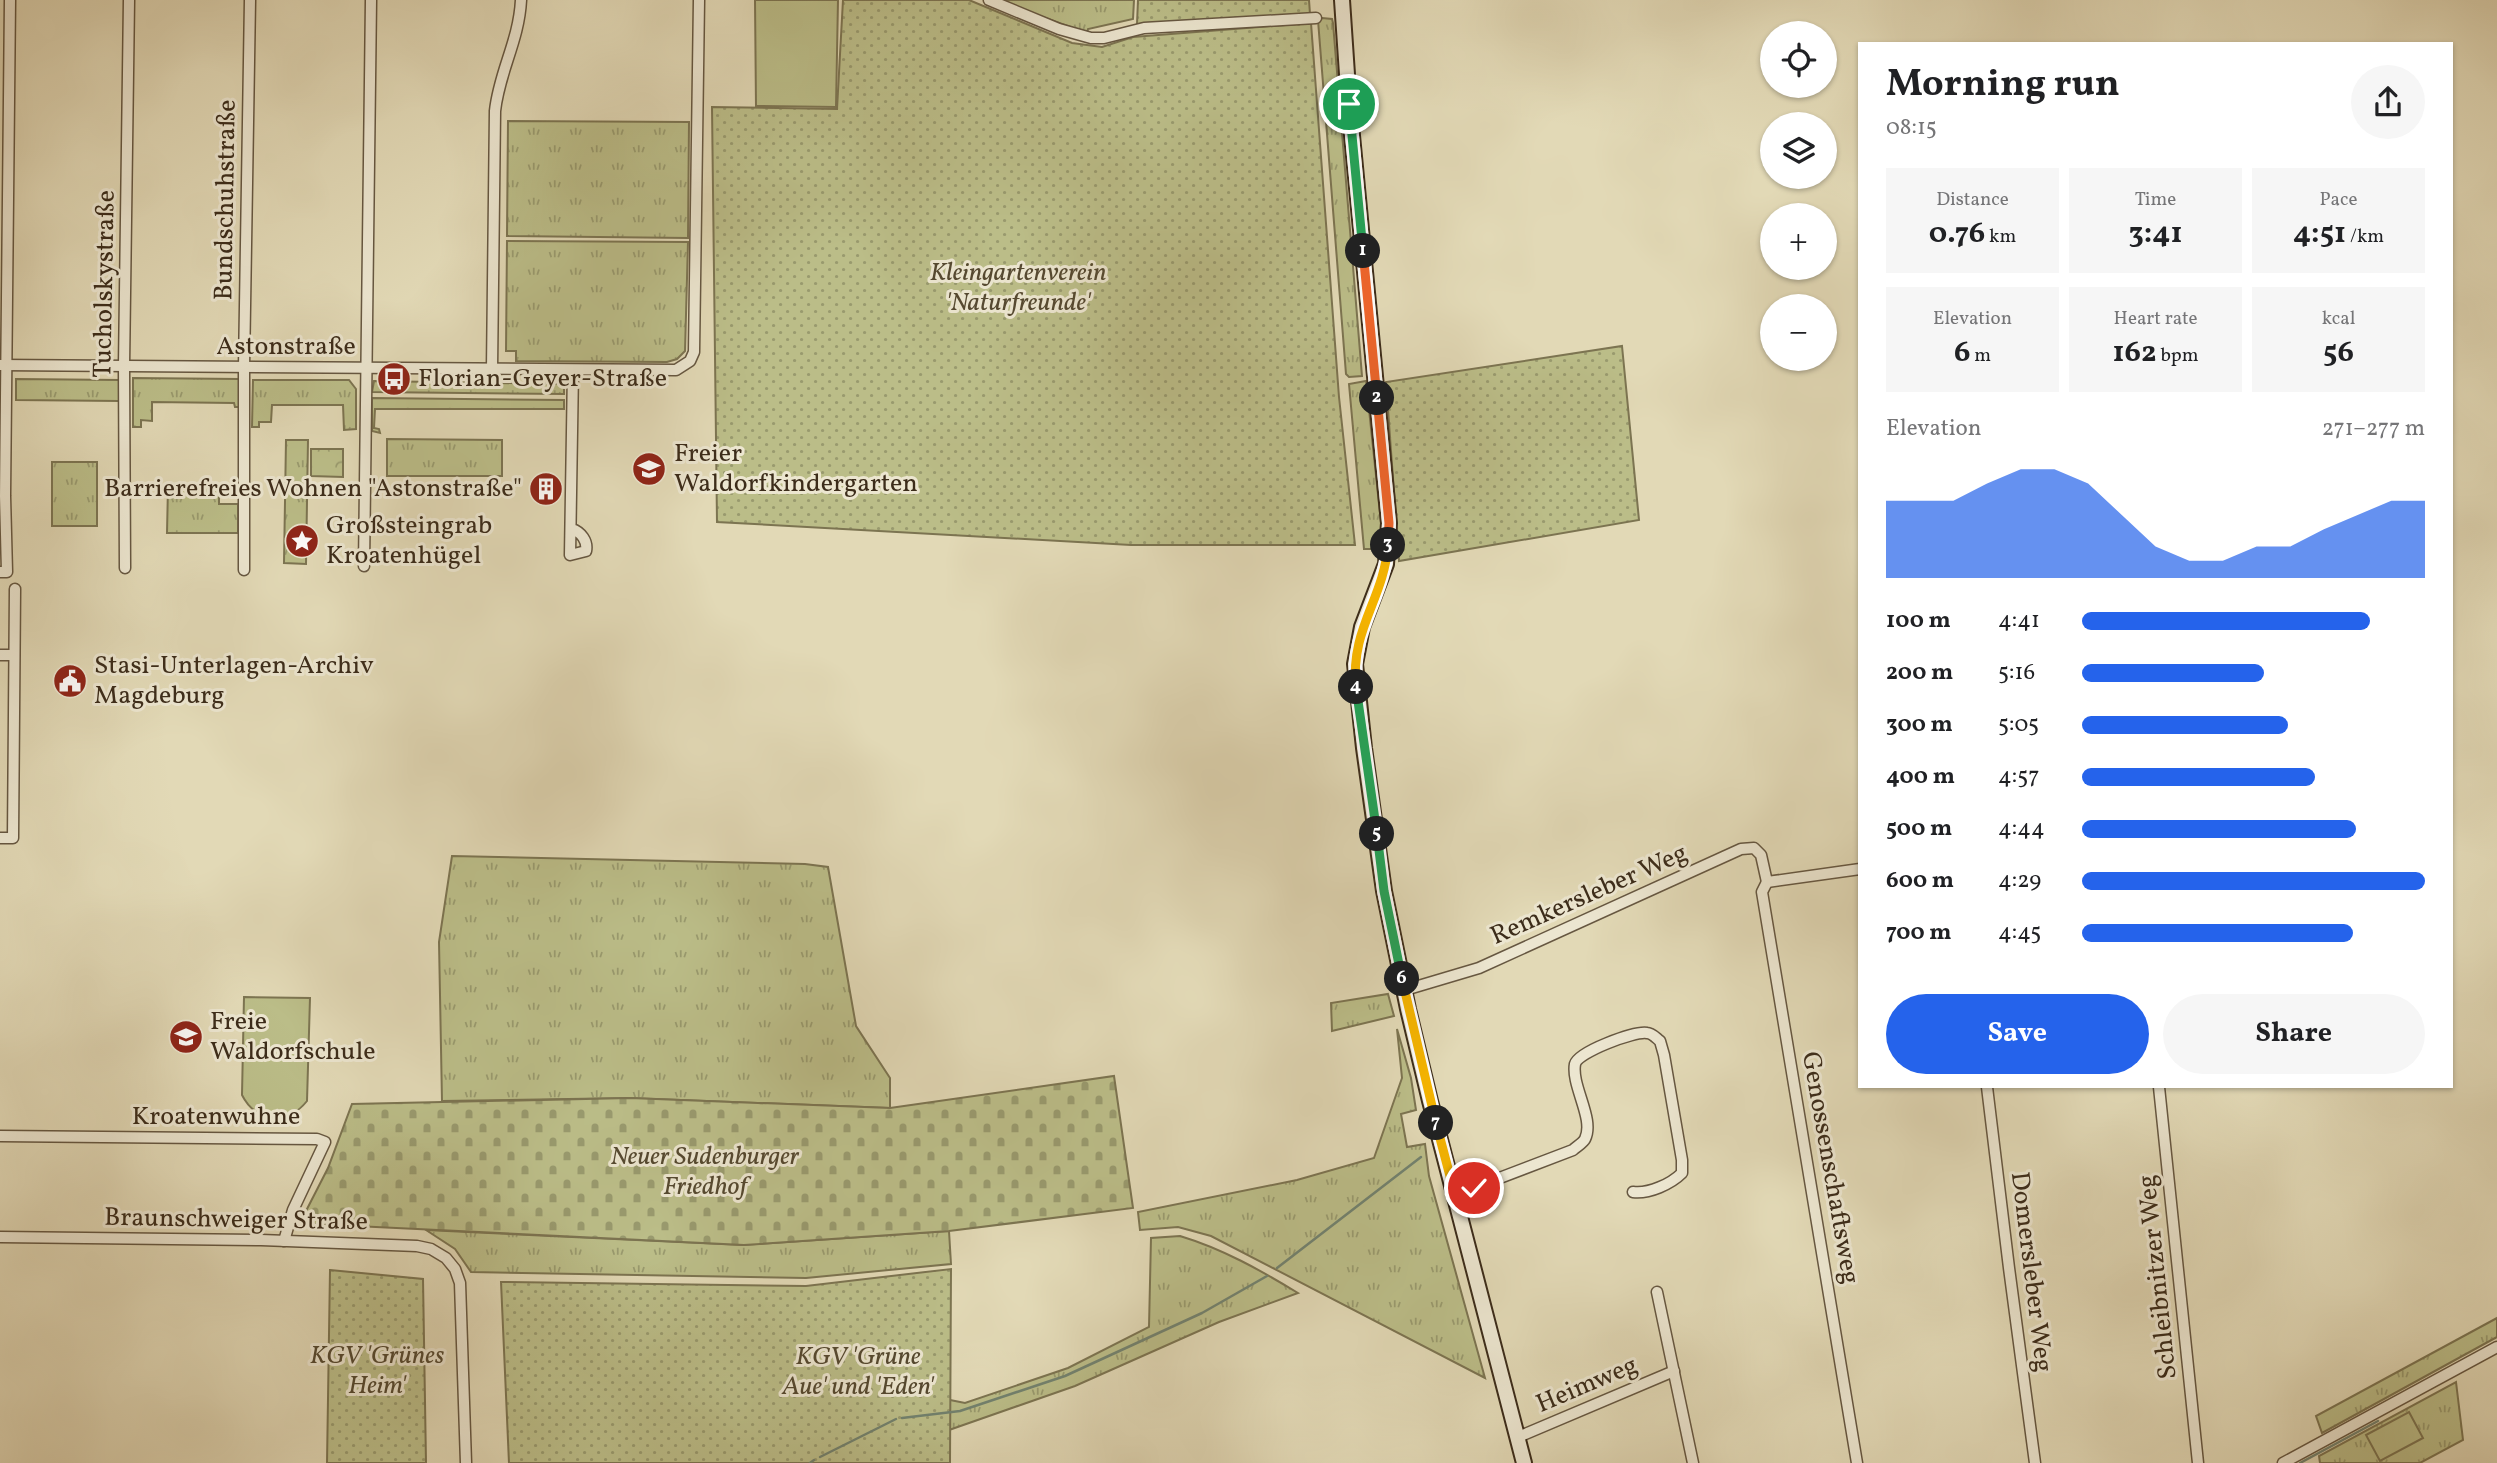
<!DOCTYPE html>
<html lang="en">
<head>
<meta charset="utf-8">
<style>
  body { margin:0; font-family:Vollkorn,serif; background:#f6f6f6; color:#202124; height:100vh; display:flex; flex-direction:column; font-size:26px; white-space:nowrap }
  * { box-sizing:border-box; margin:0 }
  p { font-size:23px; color:#757577 }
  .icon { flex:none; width:38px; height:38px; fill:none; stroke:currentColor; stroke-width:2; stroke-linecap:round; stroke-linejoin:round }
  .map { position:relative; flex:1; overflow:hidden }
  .side { position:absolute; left:1858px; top:42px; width:595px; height:1046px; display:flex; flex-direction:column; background:#fff; border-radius:0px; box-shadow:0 2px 5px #0004 }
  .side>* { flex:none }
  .buttons { position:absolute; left:1760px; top:21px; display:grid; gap:14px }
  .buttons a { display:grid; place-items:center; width:77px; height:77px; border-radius:50%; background:#fff; box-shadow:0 2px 5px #0004; font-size:35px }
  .pin { position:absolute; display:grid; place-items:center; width:60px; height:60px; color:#fff; margin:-30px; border:4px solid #fff; border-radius:50%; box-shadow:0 2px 7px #0007 }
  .km { position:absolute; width:35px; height:35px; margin:-18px; border-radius:50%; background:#222; color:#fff; font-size:19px; line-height:35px; text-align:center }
  .round { display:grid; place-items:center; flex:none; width:74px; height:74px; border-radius:37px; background:#f6f6f6 }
  .headline { display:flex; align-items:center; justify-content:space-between; height:119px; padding:0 28px }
  h1 { font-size:38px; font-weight:700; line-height:52px }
  .metrics { display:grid; grid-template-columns:repeat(3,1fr); gap:10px; height:119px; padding:7px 28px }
  .metrics div { display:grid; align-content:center; border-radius:0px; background:#f6f6f6; text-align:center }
  .metrics b { font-size:30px; font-weight:700 }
  .metrics small { font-size:19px; font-weight:400 }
  .metrics p { font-size:19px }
  .chart { height:196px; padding:14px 28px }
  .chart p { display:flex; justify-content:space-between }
  .chart svg { width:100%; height:126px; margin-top:7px; fill:#2563eb; opacity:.7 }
  .button { display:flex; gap:14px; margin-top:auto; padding:14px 28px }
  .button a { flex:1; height:80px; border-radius:42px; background:#2563eb; color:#fff; font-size:28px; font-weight:700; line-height:80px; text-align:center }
  .button a+a { background:#f6f6f6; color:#202124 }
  ul { padding:0 28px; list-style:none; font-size:23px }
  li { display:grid; grid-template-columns:112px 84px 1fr; align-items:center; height:52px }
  li i { height:18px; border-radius:9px; background:#2563eb }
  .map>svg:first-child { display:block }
  .grass { fill:url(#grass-tufts); stroke:#7c7451; stroke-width:2 }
  .forest { fill:url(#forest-crowns); stroke:#7c7451; stroke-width:2 }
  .cemetery { fill:url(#cemetery-stones); stroke:#7c7451; stroke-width:2 }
  .garden { fill:url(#garden-dots); stroke:#7c7451; stroke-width:2 }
  .pitch { fill:#bbbd88; stroke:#7c7451; stroke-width:2 }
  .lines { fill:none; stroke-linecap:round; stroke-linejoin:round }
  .stream { stroke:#72826f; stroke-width:2.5 }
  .minor-casing { stroke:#665741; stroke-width:13 }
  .secondary-casing { stroke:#3c2c1a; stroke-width:18 }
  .minor { stroke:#ece6d0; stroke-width:10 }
  .secondary { stroke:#ece6d0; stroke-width:14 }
  .split-1-casing { stroke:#fff; stroke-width:14 }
  .split-2-casing { stroke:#fff; stroke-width:14 }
  .split-3-casing { stroke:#fff; stroke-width:14 }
  .split-4-casing { stroke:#fff; stroke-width:14 }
  .split-5-casing { stroke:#fff; stroke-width:14 }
  .split-6-casing { stroke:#fff; stroke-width:14 }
  .split-7-casing { stroke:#fff; stroke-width:14 }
  .split-8-casing { stroke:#fff; stroke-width:14 }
  .split-1 { stroke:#22a559; stroke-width:9 }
  .split-2 { stroke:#f0652b; stroke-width:9 }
  .split-3 { stroke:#f0652b; stroke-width:9 }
  .split-4 { stroke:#f5b400; stroke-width:9 }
  .split-5 { stroke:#22a559; stroke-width:9 }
  .split-6 { stroke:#22a559; stroke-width:9 }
  .split-7 { stroke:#f5b400; stroke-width:9 }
  .split-8 { stroke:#f5b400; stroke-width:9 }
  .labels { text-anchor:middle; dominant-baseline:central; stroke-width:6; stroke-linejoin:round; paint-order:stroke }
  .street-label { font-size:26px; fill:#3c2c1a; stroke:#ece6d0 }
  .park-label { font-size:26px; font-style:italic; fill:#554930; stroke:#ece6d0 }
  .poi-label { font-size:26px; fill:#3c2c1a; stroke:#ece6d0; text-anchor:start }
</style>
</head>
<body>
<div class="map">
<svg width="2497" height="1463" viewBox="0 0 2497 1463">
  <defs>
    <pattern id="grass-tufts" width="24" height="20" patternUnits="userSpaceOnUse" patternTransform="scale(1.75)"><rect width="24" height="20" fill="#bbbd88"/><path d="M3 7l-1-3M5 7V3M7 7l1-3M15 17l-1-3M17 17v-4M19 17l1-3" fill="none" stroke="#999a6e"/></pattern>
    <pattern id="forest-crowns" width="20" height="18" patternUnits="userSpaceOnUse" patternTransform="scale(1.75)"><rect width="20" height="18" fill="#bbbd88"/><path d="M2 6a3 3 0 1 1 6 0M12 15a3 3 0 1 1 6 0" fill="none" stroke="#999a6e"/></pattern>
    <pattern id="cemetery-stones" width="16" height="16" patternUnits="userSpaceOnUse" patternTransform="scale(1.75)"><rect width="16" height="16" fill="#bbbd88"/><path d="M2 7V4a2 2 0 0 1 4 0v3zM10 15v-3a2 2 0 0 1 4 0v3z" fill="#999a6e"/></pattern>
    <pattern id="garden-dots" width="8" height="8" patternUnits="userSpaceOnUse" patternTransform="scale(1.75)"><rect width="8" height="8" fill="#bbbd88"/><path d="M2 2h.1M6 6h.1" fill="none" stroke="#999a6e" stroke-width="1.8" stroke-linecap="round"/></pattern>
  </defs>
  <rect width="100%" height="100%" fill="#e2d9b6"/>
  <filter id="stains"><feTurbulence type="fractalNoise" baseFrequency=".00286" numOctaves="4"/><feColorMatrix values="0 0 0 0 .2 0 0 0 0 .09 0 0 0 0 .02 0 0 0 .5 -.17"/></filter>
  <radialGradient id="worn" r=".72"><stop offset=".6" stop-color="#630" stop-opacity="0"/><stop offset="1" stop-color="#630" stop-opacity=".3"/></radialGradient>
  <!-- grass -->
  <g class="grass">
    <path d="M1002,0h132l-1,19 -45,10 -1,4 -61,-22z"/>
    <path d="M1322,18l10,1 1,4 29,353 -13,1 -3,-3 -28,-354z"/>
    <path d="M508,121l181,1 -1,116 -181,-2z"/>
    <path d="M507,241l181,1 -3,109 -8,8 -10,3 -151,-1v-10h-10z"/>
    <path d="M133,378l107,1v28h-5l-1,-4 -82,-1v19l-11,-1v7h-8z"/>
    <path d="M16,379l104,1 -1,21 -103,-1z"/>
    <path d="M253,380h96l7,9v40l-12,1 -1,-25h-71l-1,17h-12v5h-7z"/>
    <path d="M374,381l190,3v10l-192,-2z"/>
    <path d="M1366,381l17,161 -3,7h-16l-15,-165z"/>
    <path d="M372,398l192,2v9h-189l-1,19 5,1 1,4 -8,-2z"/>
    <path d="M387,439l115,1v36h-115z"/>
    <path d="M286,440h22l-2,124 -22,-1z"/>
    <rect x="52" y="462" width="45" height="64"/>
    <path d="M168,486l51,1v17h19v29h-71z"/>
    <path d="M452,856l353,8 23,3 28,159 34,52v30l-260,-10 -188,3 -3,-159z"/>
    <path d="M1388,994l6,22 -62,15 -1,-28z"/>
    <path d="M1397,1029l14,49 5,32 -15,4 6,33 18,-3 4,32 56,202 -274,-142 -33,-9 -38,3 -2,-18 159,-32 77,-22 28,-80z"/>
    <path d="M426,1230l317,15 206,-14 2,33 -145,14 -335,-6 -16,-23z"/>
    <path d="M1180,1236c43,13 80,34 118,57l-79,29 -144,64 -126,44 1,-30 15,3 103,-35 81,-41 2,-89z"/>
    <path d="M2497,1318v19l-175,96 -6,-17z"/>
    <path d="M2456,1382l7,58 -43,23h-100l-1,-7z"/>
  </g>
  <!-- forest -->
  <path class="forest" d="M311,449h32v28l-32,-1z"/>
  <!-- cemetery -->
  <path class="cemetery" d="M1114,1076l19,132 -184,23 -205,14 -430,-21 -8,-13 22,-43 24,-64 278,-6 260,10z"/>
  <!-- garden -->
  <g class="garden">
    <path d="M843,0h126l103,43 30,4 31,-10 178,-14 28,374 16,148h-224l-414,-23 -5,-415 125,2z"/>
    <path d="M1138,0h171l1,14 -173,10z"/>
    <path d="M1622,346l17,174 -240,41 -13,-179z"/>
    <path d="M951,1269l-1,194h-441l-8,-181 305,4z"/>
    <path d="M330,1270l93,9 3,184h-99z"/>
  </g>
  <!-- pitch -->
  <g class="pitch">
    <path d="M755,0h83l-2,107 -80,-1z"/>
    <path d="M244,997l66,1 -3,103c-19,24 -51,22 -65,-6z"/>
    <path d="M2409,1412l14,26 -43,23 -14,-26z"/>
  </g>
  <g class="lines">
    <!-- stream -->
    <g class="stream">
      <path d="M1277,1268l144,-111"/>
      <path d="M902,1418l58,-7 105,-35 137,-63 65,-37"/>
      <path d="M820,1457l76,-38"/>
      <path d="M810,1463l4,-3"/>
      <path d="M2300,1463l78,-42"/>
    </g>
    <!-- minor casing -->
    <g class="minor-casing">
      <g id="minor">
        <path d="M989,0l70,29 32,9h13l40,-10 172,-10"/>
        <path d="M0,365l676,5 14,-9 4,-9 5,-352"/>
        <path d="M492,369l3,-258c4,-39 24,-70 26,-111"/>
        <path d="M572,529c9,3 16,12 14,22l-16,4 3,-185"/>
        <path d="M364,566l7,-566"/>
        <path d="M125,568l-1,-202 5,-366"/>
        <path d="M244,570v-203l6,-367"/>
        <path d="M0,572h7l-2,-76 5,-496"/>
        <path d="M0,655h14"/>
        <path d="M0,838h13l2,-249"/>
        <path d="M1767,882l-5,10 95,571"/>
        <path d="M1767,882l93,-13"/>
        <path d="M1405,990l74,-22 262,-119 13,-1 7,7 6,27"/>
        <path d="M1987,1087l22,181 26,195"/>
        <path d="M2159,1087l39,376"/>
        <path d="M0,1136l317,3 8,3 -32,68 -9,31"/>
        <path d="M1455,1195l118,-45c3,-3 10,-7 12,-11 10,-20 -14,-53 -10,-75 3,-12 59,-33 72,-31 5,0 9,5 13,8l4,14 18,105v13c-11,11 -33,21 -49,19"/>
        <path d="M0,1237l261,3 156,6 14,3 15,9 9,11 5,14 6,180"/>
        <path d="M1657,1292l36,171"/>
        <path d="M1518,1437l156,-66"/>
        <path d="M2283,1463l214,-116"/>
      </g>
    </g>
    <!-- secondary casing -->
    <g class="secondary-casing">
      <path id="secondary" d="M1342,0l7,104 40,419 -3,41 -24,63 -7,37 9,84 20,143 24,118 22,92 94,362"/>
    </g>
    <!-- minor -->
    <use href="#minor" class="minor"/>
    <!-- secondary -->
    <use href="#secondary" class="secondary"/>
  </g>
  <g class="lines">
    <!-- split-1 casing -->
    <g class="split-1-casing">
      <path id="split-1" d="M1349,104l14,147"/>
    </g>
    <!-- split-2 casing -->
    <g class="split-2-casing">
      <path id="split-2" d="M1363,251l14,147"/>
    </g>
    <!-- split-3 casing -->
    <g class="split-3-casing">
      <path id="split-3" d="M1377,398l12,125 -1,22"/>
    </g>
    <!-- split-4 casing -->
    <g class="split-4-casing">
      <path id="split-4" d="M1356,687c-6,-58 28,-88 32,-142"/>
    </g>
    <!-- split-5 casing -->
    <g class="split-5-casing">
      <path id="split-5" d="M1356,687l21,147"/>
    </g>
    <!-- split-6 casing -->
    <g class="split-6-casing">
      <path id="split-6" d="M1377,834l7,57 18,88"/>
    </g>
    <!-- split-7 casing -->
    <g class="split-7-casing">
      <path id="split-7" d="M1402,979l34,144"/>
    </g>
    <!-- split-8 casing -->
    <g class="split-8-casing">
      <path id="split-8" d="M1436,1123l19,72 19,-7"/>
    </g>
    <!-- split-1 -->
    <use href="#split-1" class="split-1"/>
    <!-- split-2 -->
    <use href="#split-2" class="split-2"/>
    <!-- split-3 -->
    <use href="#split-3" class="split-3"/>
    <!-- split-4 -->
    <use href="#split-4" class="split-4"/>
    <!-- split-5 -->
    <use href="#split-5" class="split-5"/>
    <!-- split-6 -->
    <use href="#split-6" class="split-6"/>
    <!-- split-7 -->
    <use href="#split-7" class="split-7"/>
    <!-- split-8 -->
    <use href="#split-8" class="split-8"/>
  </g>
  <!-- icons -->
  <defs>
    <g id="bus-disc" transform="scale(1.75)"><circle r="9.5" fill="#8f2418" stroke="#ece6d0"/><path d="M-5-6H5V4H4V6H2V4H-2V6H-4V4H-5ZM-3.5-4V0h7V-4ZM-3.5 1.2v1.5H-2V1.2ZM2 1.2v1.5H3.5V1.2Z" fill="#fff"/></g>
    <g id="school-disc" transform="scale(1.75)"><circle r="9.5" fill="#8f2418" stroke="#ece6d0"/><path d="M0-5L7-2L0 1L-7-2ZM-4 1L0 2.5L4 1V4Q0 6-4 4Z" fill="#fff"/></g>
    <g id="building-disc" transform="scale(1.75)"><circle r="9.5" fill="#8f2418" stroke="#ece6d0"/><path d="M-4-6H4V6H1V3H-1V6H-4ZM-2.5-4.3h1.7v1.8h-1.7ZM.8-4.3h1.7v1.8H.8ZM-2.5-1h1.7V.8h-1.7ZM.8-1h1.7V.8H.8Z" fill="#fff"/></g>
    <g id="sight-disc" transform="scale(1.75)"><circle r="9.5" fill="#8f2418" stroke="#ece6d0"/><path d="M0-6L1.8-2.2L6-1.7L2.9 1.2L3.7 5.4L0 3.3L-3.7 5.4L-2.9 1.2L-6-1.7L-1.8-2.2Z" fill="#fff"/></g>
    <g id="civic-disc" transform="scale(1.75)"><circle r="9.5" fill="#8f2418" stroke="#ece6d0"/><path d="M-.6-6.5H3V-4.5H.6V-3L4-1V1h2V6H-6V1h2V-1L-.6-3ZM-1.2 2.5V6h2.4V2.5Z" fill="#fff"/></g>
  </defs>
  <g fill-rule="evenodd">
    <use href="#bus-disc" x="394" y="379"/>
    <use href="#school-disc" x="649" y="469"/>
    <use href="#building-disc" x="546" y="489"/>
    <use href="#sight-disc" x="302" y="541"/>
    <use href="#civic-disc" x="70" y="681"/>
    <use href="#school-disc" x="186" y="1037"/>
  </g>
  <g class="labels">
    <!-- street labels -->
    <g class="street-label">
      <text transform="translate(226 200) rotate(-89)">Bundschuhstraße</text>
      <text transform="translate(105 284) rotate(-89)">Tucholskystraße</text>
      <text x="286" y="347">Astonstraße</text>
      <text transform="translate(1589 895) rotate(-24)">Remkersleber Weg</text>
      <text x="216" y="1117">Kroatenwuhne</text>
      <text transform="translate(1830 1168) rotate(80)">Genossenschaftsweg</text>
      <text transform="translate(236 1220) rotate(1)">Braunschweiger Straße</text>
      <text transform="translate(2031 1272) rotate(83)">Domersleber Weg</text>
      <text transform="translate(2158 1277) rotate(-96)">Schleibnitzer Weg</text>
      <text transform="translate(1587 1385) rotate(-23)">Heimweg</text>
    </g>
    <!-- park labels -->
    <g class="park-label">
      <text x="1018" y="273">Kleingartenverein<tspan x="1018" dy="30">'Naturfreunde'</tspan></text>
      <text x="705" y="1157">Neuer Sudenburger<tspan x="705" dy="30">Friedhof</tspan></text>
      <text x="377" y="1356">KGV 'Grünes<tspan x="377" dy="30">Heim'</tspan></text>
      <text x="858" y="1357">KGV 'Grüne<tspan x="858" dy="30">Aue' und 'Eden'</tspan></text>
    </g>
    <!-- poi labels -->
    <g class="poi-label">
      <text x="418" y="379">Florian-Geyer-Straße</text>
      <text x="674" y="454">Freier<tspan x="674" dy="30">Waldorfkindergarten</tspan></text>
      <text x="522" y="489" text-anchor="end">Barrierefreies Wohnen "Astonstraße"</text>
      <text x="326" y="526">Großsteingrab<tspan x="326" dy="30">Kroatenhügel</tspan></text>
      <text x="94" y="666">Stasi-Unterlagen-Archiv<tspan x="94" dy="30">Magdeburg</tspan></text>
      <text x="210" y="1022">Freie<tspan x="210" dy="30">Waldorfschule</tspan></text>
    </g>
  </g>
  <rect width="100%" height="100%" filter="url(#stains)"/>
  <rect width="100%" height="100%" fill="url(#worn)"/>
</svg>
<div class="buttons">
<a><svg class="icon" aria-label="locate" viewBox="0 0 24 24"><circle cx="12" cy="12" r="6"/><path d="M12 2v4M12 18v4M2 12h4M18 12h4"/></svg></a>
<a><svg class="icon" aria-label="layers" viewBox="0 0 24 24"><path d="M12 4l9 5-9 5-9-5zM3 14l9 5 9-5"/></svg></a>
<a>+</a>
<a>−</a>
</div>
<div class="pin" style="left:1349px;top:104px;background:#1e9e55"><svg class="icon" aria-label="arrive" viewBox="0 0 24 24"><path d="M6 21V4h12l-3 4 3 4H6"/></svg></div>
<div class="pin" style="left:1474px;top:1188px;background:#d93025"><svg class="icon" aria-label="check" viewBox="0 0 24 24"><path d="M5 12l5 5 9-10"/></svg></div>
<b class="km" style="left:1363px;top:251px">1</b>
<b class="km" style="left:1377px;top:398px">2</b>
<b class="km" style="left:1388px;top:545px">3</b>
<b class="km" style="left:1356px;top:687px">4</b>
<b class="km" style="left:1377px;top:834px">5</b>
<b class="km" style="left:1402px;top:979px">6</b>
<b class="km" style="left:1436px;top:1123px">7</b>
<section class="side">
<div class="headline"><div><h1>Morning run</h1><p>08:15</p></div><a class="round"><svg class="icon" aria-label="share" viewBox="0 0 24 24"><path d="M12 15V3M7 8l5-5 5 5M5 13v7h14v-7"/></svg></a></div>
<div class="metrics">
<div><p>Distance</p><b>0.76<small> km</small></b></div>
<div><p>Time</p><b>3:41</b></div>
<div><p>Pace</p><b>4:51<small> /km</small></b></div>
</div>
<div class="metrics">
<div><p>Elevation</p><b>6<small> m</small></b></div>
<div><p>Heart rate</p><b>162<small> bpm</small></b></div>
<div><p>kcal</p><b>56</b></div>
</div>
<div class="chart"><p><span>Elevation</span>271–277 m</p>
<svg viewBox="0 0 160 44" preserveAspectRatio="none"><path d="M0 44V17L10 17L20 17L30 11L40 6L50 6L60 11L70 22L80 33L90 38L100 38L110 33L120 33L130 27L140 22L150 17L160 17V44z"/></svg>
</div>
<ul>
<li><b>100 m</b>4:41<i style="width:84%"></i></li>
<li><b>200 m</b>5:16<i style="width:53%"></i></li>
<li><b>300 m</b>5:05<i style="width:60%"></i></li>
<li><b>400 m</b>4:57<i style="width:68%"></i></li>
<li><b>500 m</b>4:44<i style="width:80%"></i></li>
<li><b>600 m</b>4:29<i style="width:100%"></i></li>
<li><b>700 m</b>4:45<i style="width:79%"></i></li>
</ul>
<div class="button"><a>Save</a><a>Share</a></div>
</section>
</div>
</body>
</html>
